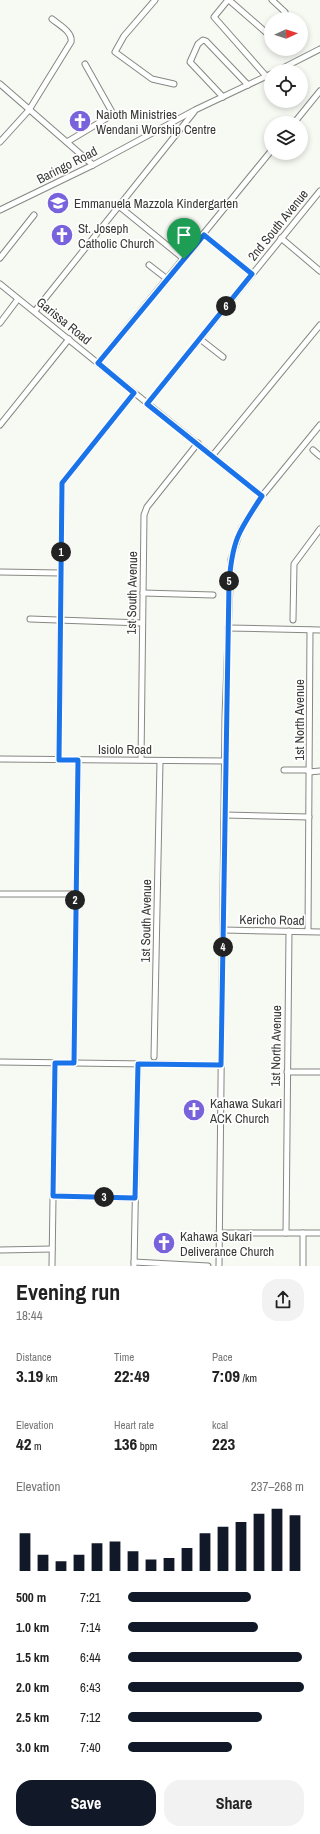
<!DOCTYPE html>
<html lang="en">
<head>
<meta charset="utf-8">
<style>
  body { margin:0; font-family:"Archivo Narrow",sans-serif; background:#f2f2f2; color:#222; height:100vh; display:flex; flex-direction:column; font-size:15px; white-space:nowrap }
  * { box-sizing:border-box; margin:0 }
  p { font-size:13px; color:#767676 }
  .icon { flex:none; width:22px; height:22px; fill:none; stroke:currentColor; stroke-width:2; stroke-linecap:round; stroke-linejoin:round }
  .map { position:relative; height:1266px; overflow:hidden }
  .details { display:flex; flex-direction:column; background:#fff; flex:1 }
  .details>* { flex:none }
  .needle { width:26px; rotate:87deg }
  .fabs { position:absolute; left:264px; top:12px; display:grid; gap:8px }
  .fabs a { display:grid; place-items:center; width:44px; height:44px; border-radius:50%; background:#fff; box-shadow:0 2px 6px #0003; font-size:20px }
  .pin { position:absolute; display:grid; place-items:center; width:34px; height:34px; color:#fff; margin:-41px -17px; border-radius:50% 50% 50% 0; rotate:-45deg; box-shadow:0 0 4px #0007 }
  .pin .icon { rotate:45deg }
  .km { position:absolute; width:20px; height:20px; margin:-10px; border-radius:50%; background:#222; color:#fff; font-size:11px; line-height:20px; text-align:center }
  .round { display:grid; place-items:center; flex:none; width:42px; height:42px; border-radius:16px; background:#f2f2f2 }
  .head { display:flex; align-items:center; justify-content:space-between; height:68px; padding:0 16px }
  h1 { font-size:22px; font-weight:700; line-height:30px }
  .metrics { display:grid; grid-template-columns:repeat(3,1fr); gap:6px; height:68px; padding:4px 16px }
  .metrics div { display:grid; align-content:center }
  .metrics b { font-size:17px; font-weight:700 }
  .metrics small { font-size:11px; font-weight:400 }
  .metrics p { font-size:11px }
  .chart { height:112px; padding:8px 16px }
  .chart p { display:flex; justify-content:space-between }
  .chart svg { width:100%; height:72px; margin-top:4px; stroke:#111827; stroke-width:6 }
  .primary-button { display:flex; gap:8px; margin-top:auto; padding:8px 16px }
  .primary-button a { flex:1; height:46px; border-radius:16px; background:#111827; color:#fff; font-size:16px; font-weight:700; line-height:46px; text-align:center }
  .primary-button a+a { background:#f2f2f2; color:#222 }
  ul { padding:0 16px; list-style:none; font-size:13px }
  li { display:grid; grid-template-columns:64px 48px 1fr; align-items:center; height:30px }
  li i { height:10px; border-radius:5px; background:#111827 }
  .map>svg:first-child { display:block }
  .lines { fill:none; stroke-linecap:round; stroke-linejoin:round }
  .street-casing { stroke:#868883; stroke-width:7 }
  .street { stroke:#fff; stroke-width:5 }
  .route-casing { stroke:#fff; stroke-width:8 }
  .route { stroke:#1a73e8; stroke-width:5 }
  .labels { text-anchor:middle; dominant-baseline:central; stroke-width:3.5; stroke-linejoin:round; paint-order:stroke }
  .poi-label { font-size:13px; fill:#383937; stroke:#fff; text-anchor:start }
  .street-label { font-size:13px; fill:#383937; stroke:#fff }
</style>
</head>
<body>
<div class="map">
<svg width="320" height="1266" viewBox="0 0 320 1266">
  <rect width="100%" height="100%" fill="#f7f9f3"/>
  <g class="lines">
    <!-- street casing -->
    <g class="street-casing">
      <g id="street">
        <path d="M155,0l-31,36 -9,16 37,27 22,5"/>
        <path d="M228,0l-14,17 52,59"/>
        <path d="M229,0l40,35"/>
        <path d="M272,0l13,12"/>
        <path d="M277,71l43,-22"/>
        <path d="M0,84l93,81"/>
        <path d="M223,97l-33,-35 8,-18 5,-4 3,1 42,44"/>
        <path d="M294,123l26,-32"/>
        <path d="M0,142l29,-32 42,-68c2,-10 -12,-17 -19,-23"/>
        <path d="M67,142l45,-27v-3l-27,-48"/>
        <path d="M120,207l64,52"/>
        <path d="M0,210l93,-45 102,-55 76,-36"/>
        <path d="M204,235l48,39"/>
        <path d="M281,238l39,33"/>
        <path d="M0,258l34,-43"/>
        <path d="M149,265l18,14"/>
        <path d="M0,284l262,212"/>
        <path d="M35,311l159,-199"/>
        <path d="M0,323l18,-24"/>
        <path d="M200,339l23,18"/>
        <path d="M98,363l173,-212"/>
        <path d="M147,404l173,-213"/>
        <path d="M0,425l69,-86"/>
        <path d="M313,450l7,6"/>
        <path d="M213,455l107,-130"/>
        <path d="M0,572l61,1"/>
        <path d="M143,593l70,2"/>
        <path d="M30,619l112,4"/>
        <path d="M293,620l1,-56 26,-35"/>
        <path d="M228,628l92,2"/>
        <path d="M0,759l226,2"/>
        <path d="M59,760l3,-277 72,-90"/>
        <path d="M141,760l3,-245 3,-8 51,-64"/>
        <path d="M284,770h25"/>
        <path d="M309,772l11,-1"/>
        <path d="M225,815l84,2"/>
        <path d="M0,894h75"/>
        <path d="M224,930l96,2"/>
        <path d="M308,931l2,-301"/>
        <path d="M154,1057l6,-296"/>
        <path d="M0,1062l221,3"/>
        <path d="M74,1063l4,-303"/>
        <path d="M287,1072h33"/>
        <path d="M53,1196l82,2"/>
        <path d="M219,1233h101"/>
        <path d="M286,1233l3,-302"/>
        <path d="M0,1250l52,-1"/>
        <path d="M134,1262l74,4"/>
        <path d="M52,1266l3,-203"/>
        <path d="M134,1266l4,-202"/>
        <path d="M219,1266l6,-550 6,-157 10,-30 21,-33 58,-71"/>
        <path d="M303,1266v-33"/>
      </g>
    </g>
    <!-- street -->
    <use href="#street" class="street"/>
  </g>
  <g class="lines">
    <!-- route casing -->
    <g class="route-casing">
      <path id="route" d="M204,235l48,39 -105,130 115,92c-24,36 -30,45 -33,88l-8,481 -83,-1 -3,134 -82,-2 2,-133h19l4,-303h-19l3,-277 72,-90 -36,-30z"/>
    </g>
    <!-- route -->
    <use href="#route" class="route"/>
  </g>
  <!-- icons -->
  <defs>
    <g id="church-disc" transform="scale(1.15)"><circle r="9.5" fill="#7963dd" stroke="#fff"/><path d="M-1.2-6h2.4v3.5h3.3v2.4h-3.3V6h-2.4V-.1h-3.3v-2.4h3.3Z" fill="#fff"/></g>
    <g id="school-disc" transform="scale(1.15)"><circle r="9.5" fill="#7963dd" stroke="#fff"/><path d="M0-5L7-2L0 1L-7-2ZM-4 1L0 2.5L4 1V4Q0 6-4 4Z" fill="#fff"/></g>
  </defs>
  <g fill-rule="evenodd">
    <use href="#church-disc" x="80" y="121"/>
    <use href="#school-disc" x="58" y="203"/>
    <use href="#church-disc" x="62" y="235"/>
    <use href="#church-disc" x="194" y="1110"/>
    <use href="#church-disc" x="164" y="1243"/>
  </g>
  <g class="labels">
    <!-- poi labels -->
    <g class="poi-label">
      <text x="96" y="114">Naioth Ministries<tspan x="96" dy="15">Wendani Worship Centre</tspan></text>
      <text x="74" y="203">Emmanuela Mazzola Kindergarten</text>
      <text x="78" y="228">St. Joseph<tspan x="78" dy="15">Catholic Church</tspan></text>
      <text x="210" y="1103">Kahawa Sukari<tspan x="210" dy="15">ACK Church</tspan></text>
      <text x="180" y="1236">Kahawa Sukari<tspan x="180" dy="15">Deliverance Church</tspan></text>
    </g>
    <!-- street labels -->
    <g class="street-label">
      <text transform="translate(67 165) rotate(-27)">Baringo Road</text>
      <text transform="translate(278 225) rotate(-51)">2nd South Avenue</text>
      <text transform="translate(64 321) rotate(39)">Garissa Road</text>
      <text transform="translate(132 593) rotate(-89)">1st South Avenue</text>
      <text transform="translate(299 720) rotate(-90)">1st North Avenue</text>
      <text x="125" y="749">Isiolo Road</text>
      <text transform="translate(272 920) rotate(1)">Kericho Road</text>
      <text transform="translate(146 921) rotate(-89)">1st South Avenue</text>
      <text transform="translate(276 1046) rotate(-89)">1st North Avenue</text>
    </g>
  </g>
</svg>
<div class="fabs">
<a><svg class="needle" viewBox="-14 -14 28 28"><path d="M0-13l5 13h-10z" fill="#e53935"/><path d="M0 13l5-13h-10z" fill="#767676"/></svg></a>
<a><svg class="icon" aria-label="locate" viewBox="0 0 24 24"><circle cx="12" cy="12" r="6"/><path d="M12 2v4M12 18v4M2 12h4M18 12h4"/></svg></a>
<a><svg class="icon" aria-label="layers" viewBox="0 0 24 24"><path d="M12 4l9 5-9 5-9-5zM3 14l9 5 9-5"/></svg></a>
</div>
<div class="pin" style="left:184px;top:259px;background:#1e9e55"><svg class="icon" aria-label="arrive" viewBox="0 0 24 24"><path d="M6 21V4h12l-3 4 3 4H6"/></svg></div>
<b class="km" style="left:61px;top:552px">1</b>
<b class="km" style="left:75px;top:900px">2</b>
<b class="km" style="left:104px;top:1197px">3</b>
<b class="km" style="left:223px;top:947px">4</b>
<b class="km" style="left:229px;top:581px">5</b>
<b class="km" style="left:226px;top:306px">6</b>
</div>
<section class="details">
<div class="head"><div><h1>Evening run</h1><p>18:44</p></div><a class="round"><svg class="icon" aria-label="share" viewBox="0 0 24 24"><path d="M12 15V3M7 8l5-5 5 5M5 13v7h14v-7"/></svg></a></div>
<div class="metrics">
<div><p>Distance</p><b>3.19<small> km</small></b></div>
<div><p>Time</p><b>22:49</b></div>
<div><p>Pace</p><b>7:09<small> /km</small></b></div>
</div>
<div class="metrics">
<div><p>Elevation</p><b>42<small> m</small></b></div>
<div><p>Heart rate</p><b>136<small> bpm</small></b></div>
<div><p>kcal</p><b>223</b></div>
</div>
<div class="chart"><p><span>Elevation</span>237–268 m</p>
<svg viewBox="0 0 160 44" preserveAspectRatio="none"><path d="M5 44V21M15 44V34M25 44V38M35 44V34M45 44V27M55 44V26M65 44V32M75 44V37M85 44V36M95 44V30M105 44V21M115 44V17M125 44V14M135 44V9M145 44V6M155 44V10"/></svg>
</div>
<ul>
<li><b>500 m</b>7:21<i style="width:70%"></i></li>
<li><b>1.0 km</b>7:14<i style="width:74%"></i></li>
<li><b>1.5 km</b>6:44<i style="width:99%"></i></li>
<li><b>2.0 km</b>6:43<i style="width:100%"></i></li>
<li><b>2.5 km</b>7:12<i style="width:76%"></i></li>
<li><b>3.0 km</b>7:40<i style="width:59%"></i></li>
</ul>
<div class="primary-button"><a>Save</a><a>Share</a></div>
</section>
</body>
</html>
